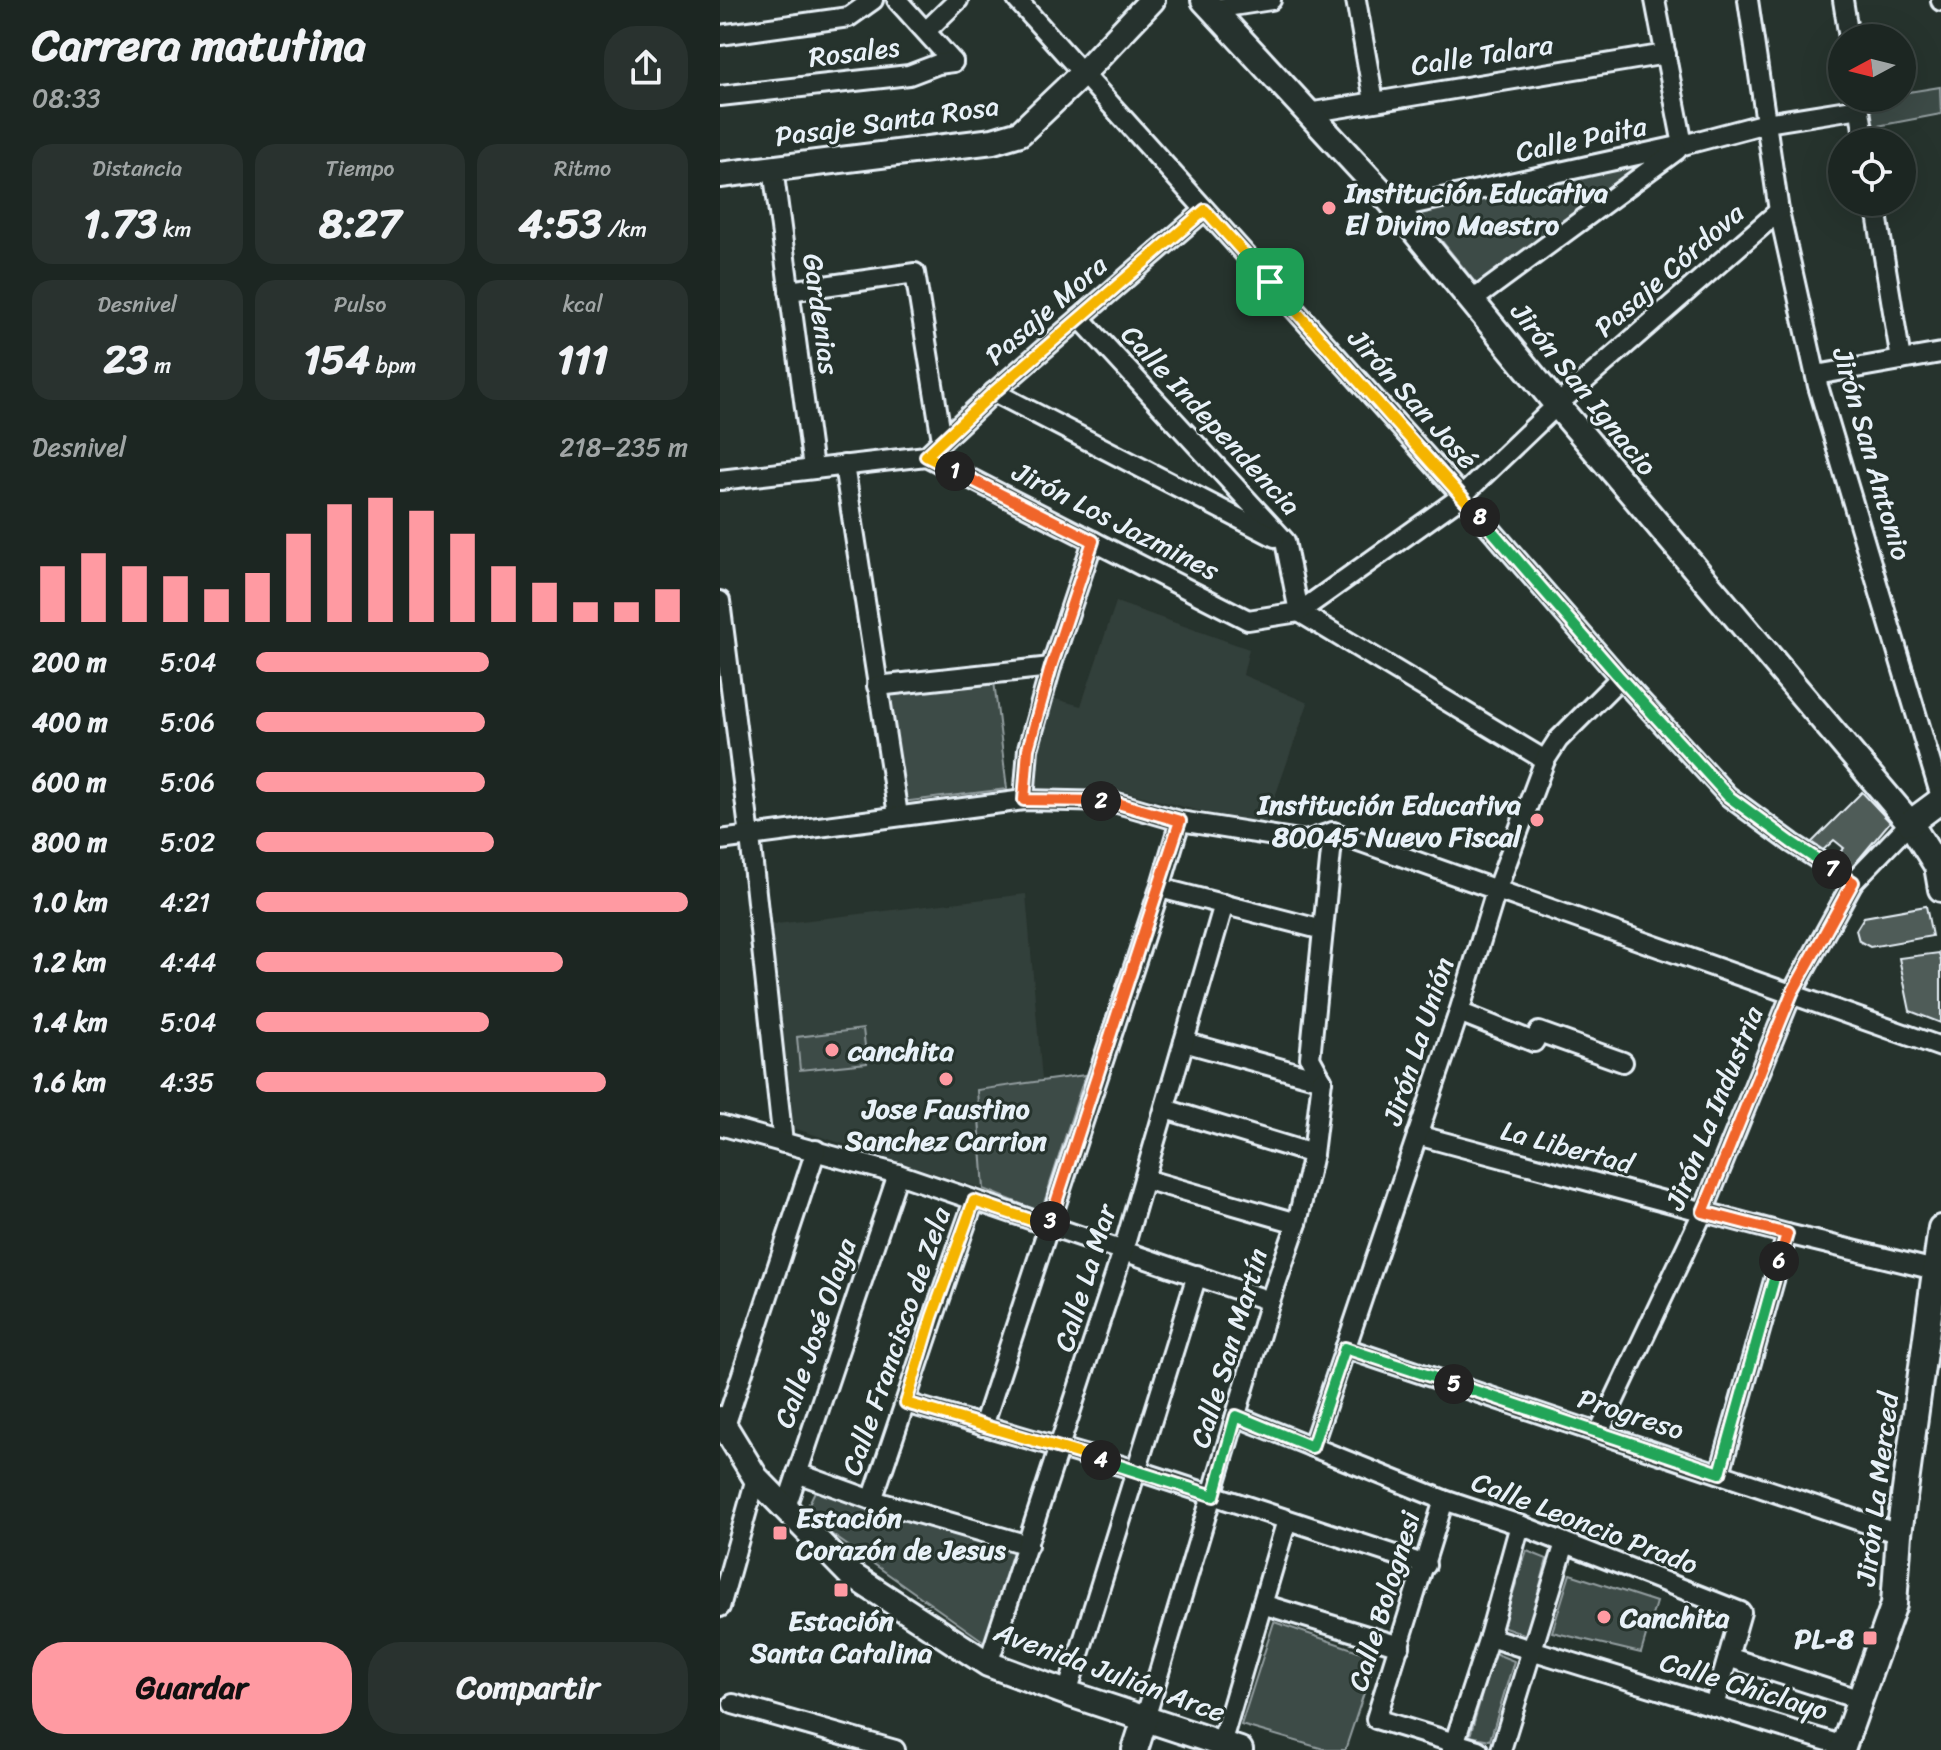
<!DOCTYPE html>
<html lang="es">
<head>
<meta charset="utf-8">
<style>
  body { margin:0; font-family:Sriracha,sans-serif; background:#29322f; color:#f1f3f6; height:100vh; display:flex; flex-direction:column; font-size:30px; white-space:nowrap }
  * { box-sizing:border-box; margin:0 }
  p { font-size:26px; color:#a0a5a5 }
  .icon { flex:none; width:44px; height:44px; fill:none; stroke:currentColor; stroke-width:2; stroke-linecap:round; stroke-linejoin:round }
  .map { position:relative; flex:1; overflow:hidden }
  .details { display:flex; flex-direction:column; background:#1c2622; width:720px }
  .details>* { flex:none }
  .needle { width:52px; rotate:263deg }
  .tools { position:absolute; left:1108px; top:24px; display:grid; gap:16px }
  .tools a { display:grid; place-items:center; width:88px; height:88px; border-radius:50%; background:#1c2622; box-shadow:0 8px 32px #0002,0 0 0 2px #3a4340; font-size:40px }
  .pin { position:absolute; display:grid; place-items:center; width:68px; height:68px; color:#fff; margin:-34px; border-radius:16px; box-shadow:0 4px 12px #0006 }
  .km { position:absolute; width:40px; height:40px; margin:-20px; border-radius:50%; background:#222; color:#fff; font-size:22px; line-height:40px; text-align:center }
  .round { display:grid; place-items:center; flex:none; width:84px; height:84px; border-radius:32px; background:#29322f }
  .headline { display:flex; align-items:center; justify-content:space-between; height:136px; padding:0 32px }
  h1 { font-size:44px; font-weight:700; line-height:60px }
  .metrics { display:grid; grid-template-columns:repeat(3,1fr); gap:12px; height:136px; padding:8px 32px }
  .metrics div { display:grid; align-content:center; border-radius:20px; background:#29322f; text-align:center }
  .metrics b { font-size:40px; font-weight:700 }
  .metrics small { font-size:22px; font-weight:400 }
  .metrics p { font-size:22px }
  .chart { height:224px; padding:16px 32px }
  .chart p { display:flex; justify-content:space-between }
  .chart svg { width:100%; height:144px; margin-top:8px; stroke:#ff9aa2; stroke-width:6 }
  .cta { display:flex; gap:16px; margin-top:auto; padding:16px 32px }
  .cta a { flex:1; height:92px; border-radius:32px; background:#ff9aa2; color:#111; font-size:32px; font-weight:700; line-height:92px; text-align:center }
  .cta a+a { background:#29322f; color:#f1f3f6 }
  ul { padding:0 32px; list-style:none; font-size:26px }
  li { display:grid; grid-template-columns:128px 96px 1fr; align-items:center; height:60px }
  li i { height:20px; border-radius:10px; background:#ff9aa2 }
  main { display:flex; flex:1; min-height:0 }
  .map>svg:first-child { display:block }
  .built { fill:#333f3a }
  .green { fill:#3e4b47; stroke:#939ea0; stroke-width:2 }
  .building { fill:#505c59; stroke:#e8f1f8; stroke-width:2 }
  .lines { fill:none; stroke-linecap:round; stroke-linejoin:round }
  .street-casing { stroke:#e8f1f8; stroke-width:24 }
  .secondary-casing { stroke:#e8f1f8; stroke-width:30 }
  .street { stroke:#26332d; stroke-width:18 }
  .secondary { stroke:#26332d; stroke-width:24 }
  .split-1-casing { stroke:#fff; stroke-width:16 }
  .split-2-casing { stroke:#fff; stroke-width:16 }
  .split-3-casing { stroke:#fff; stroke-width:16 }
  .split-4-casing { stroke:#fff; stroke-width:16 }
  .split-5-casing { stroke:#fff; stroke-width:16 }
  .split-6-casing { stroke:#fff; stroke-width:16 }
  .split-7-casing { stroke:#fff; stroke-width:16 }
  .split-8-casing { stroke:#fff; stroke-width:16 }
  .split-9-casing { stroke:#fff; stroke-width:16 }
  .split-1 { stroke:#f5b400; stroke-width:10 }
  .split-2 { stroke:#f0652b; stroke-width:10 }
  .split-3 { stroke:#f0652b; stroke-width:10 }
  .split-4 { stroke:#f5b400; stroke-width:10 }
  .split-5 { stroke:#22a559; stroke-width:10 }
  .split-6 { stroke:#22a559; stroke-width:10 }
  .split-7 { stroke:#f0652b; stroke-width:10 }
  .split-8 { stroke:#22a559; stroke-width:10 }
  .split-9 { stroke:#f5b400; stroke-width:10 }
  .poi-dot { fill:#ff9aa2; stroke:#26332d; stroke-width:3 }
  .labels { text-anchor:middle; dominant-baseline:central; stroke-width:6; stroke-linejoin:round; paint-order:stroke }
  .street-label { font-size:28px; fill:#e8f1f8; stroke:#26332d }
  .poi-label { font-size:28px; font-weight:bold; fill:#e8f1f8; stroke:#26332d; text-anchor:start }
</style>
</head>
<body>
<main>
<section class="details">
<div class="headline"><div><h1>Carrera matutina</h1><p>08:33</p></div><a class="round"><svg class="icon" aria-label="share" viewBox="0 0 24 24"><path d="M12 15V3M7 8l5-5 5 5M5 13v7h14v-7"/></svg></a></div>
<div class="metrics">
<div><p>Distancia</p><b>1.73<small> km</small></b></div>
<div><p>Tiempo</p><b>8:27</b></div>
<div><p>Ritmo</p><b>4:53<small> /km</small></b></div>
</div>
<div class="metrics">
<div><p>Desnivel</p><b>23<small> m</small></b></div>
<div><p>Pulso</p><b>154<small> bpm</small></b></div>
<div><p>kcal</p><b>111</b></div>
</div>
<div class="chart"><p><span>Desnivel</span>218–235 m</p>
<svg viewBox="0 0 160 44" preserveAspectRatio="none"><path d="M5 44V27M15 44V23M25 44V27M35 44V30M45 44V34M55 44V29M65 44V17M75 44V8M85 44V6M95 44V10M105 44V17M115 44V27M125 44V32M135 44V38M145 44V38M155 44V34"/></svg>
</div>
<ul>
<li><b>200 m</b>5:04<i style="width:54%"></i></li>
<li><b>400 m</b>5:06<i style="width:53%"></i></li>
<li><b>600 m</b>5:06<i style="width:53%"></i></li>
<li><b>800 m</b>5:02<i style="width:55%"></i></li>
<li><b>1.0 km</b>4:21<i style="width:100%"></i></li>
<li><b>1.2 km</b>4:44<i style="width:71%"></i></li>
<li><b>1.4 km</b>5:04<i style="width:54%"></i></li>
<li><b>1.6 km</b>4:35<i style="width:81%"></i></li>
</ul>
<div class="cta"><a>Guardar</a><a>Compartir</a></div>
</section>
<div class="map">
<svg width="1221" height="1750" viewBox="0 0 1221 1750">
  <rect width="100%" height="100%" fill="#26332d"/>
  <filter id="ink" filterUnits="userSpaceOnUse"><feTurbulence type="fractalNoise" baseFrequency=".0125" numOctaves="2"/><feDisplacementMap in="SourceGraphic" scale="16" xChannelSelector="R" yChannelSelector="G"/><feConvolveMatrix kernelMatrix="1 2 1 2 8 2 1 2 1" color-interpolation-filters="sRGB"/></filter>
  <g filter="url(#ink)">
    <!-- built -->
    <g class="built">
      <path d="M396,602l133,47 -6,26 65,28 -44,125 -153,-40 -81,3 1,-38 21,-55 29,8z"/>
      <path d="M306,894l16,186 -64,10 6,99 -191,-61 -25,-203z"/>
    </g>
    <!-- green -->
    <g class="green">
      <path d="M1220,87l1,27 -69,13 -5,-29h35v-5z"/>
      <path d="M949,153l-191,133 -61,-76z"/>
      <path d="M274,681l13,108 -105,13 -13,-109z"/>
      <path d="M143,1029l4,34 -67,7 -3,-33z"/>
      <path d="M365,1075l-44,137 -57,-23 -7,-99z"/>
      <path d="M96,1489l202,59 -32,95 -176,-124 -4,-9z"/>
      <path d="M807,1551l20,8 -20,76 -25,-9z"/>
      <path d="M850,1574l86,28 -15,51 -89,-21z"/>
      <path d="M554,1622l102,35 -31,93h-18l-86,-25z"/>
      <path d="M774,1653l20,8 -24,79 -20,-4z"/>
    </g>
    <!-- building -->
    <g class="building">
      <path d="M1142,792l28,30 -41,49 -17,-11 12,-12 -10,-8 -13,12 -12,-7z"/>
      <path d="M1206,906l6,30 -62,11 -11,-6 -3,-11 8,-13z"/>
      <path d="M1219,953l2,9v61l-31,-12 -11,-53z"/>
    </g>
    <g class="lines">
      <!-- street casing -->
      <g class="street-casing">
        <g id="street">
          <path d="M177,0l56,62"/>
          <path d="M297,0l445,496 158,182 108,118 64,47 61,39"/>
          <path d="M636,0l18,101"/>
          <path d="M935,0l28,145"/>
          <path d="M1028,0l31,211 39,175 123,411"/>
          <path d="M1123,0l6,38"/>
          <path d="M1221,0v1"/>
          <path d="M493,9l58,-9"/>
          <path d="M207,30l31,-30"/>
          <path d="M0,35l129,-18 24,-17"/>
          <path d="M0,96l189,-21 29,-11 15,-2"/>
          <path d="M1138,98l7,44"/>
          <path d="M588,113l358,-59"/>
          <path d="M53,168l40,300"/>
          <path d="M1155,202l26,158"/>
          <path d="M676,208l287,-63 83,-22 94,-15"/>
          <path d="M69,291l126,-18 27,167"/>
          <path d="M753,300l204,-150"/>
          <path d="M360,318l205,223 14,71 246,148"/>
          <path d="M1096,375l125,-22"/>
          <path d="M274,392l281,145"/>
          <path d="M206,456l68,-64 211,-182"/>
          <path d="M124,465l54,350"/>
          <path d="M0,480l206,-24 322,164 51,-8 163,-116 95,-91 222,-194"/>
          <path d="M0,601l30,236 33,306"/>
          <path d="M157,686l174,-19"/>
          <path d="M304,800l4,-51 23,-82 42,-126"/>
          <path d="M0,840l304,-40 90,2 66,19 126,20 27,-9 608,215"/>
          <path d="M440,888l163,42"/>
          <path d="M739,1012l75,30 5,-10 84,30"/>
          <path d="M464,1042l138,38"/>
          <path d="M602,1080l-12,-22 23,-226"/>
          <path d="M445,1109l148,45"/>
          <path d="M0,1125l178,49 372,127"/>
          <path d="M697,1135l370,99 148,36"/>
          <path d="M424,1179l153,44"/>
          <path d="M625,1348l554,186"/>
          <path d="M186,1403l230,67 290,95"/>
          <path d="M516,1416l208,84 76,25 221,87 -27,94"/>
          <path d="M5,1426l91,-276"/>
          <path d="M263,1426l177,-538 20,-67"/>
          <path d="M879,1432l104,-220 89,-219 61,-111 57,-59"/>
          <path d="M592,1447l147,-435 37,-121 49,-131 13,-20 62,-62"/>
          <path d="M77,1473l75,27 156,45"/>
          <path d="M1000,1473l67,-239"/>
          <path d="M152,1500c35,-100 66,-200 102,-299"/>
          <path d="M724,1500l-68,219 102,31"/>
          <path d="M65,1510l113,-336"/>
          <path d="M542,1604l138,42"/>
          <path d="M0,1607l36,-129"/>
          <path d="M769,1637l355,109"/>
          <path d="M1008,1657l133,43"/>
          <path d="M268,1664l135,-413 101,-347"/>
          <path d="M347,1693l130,-418"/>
          <path d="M13,1704l162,46"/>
          <path d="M425,1719l125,-418 27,-78 16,-69 9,-74"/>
          <path d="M501,1744l66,-224"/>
          <path d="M732,1750l37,-113 31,-112"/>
          <path d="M781,1750l64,-207"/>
        </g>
      </g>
      <!-- secondary casing -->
      <g class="secondary-casing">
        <g id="secondary">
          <path d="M484,0l186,201 167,204 353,418 27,43 4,23"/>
          <path d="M0,175l273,-34 27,-8 63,-60 69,-73"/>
          <path d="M1190,823l31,-23"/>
          <path d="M0,1419l36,59 94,96 138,90 79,29 173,57"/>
          <path d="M415,1750l10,-31"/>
          <path d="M1122,1750l52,-146 5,-70 42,-306"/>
        </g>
      </g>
      <!-- street -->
      <use href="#street" class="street"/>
      <!-- secondary -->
      <use href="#secondary" class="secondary"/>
    </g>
  </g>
  <g class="lines" filter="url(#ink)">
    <!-- split-1 casing -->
    <g class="split-1-casing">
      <path id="split-1" d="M235,471l-29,-15 68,-64 211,-182 65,72"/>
    </g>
    <!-- split-2 casing -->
    <g class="split-2-casing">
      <path id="split-2" d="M235,471l138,70 -42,126 -23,82 -4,51 77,1"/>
    </g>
    <!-- split-3 casing -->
    <g class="split-3-casing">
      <path id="split-3" d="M330,1221l130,-400 -66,-19 -13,-1"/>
    </g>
    <!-- split-4 casing -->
    <g class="split-4-casing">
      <path id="split-4" d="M330,1221l-1,5 -75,-25 -42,116 -26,86 195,57"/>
    </g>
    <!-- split-5 casing -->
    <g class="split-5-casing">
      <path id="split-5" d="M381,1460l113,36 22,-80 76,31 33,-99 109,36"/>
    </g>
    <!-- split-6 casing -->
    <g class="split-6-casing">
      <path id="split-6" d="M734,1384l266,89 59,-212"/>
    </g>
    <!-- split-7 casing -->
    <g class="split-7-casing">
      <path id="split-7" d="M1059,1261l8,-27 -84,-22 89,-219 61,-111 -21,-13"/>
    </g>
    <!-- split-8 casing -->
    <g class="split-8-casing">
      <path id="split-8" d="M760,517l140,161 108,118 64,47 40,26"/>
    </g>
    <!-- split-9 casing -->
    <g class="split-9-casing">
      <path id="split-9" d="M550,282l210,235"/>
    </g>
    <!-- split-1 -->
    <use href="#split-1" class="split-1"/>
    <!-- split-2 -->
    <use href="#split-2" class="split-2"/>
    <!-- split-3 -->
    <use href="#split-3" class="split-3"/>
    <!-- split-4 -->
    <use href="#split-4" class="split-4"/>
    <!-- split-5 -->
    <use href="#split-5" class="split-5"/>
    <!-- split-6 -->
    <use href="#split-6" class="split-6"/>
    <!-- split-7 -->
    <use href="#split-7" class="split-7"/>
    <!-- split-8 -->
    <use href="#split-8" class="split-8"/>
    <!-- split-9 -->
    <use href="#split-9" class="split-9"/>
  </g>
  <!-- markers -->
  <g class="poi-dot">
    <circle cx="609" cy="208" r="8"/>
    <circle cx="817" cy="820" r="8"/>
    <circle cx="112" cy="1050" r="8"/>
    <circle cx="226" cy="1079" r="8"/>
    <rect x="52" y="1525" width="16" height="16" rx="4"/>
    <rect x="113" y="1582" width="16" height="16" rx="4"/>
    <circle cx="884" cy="1617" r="8"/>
    <rect x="1142" y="1630" width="16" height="16" rx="4"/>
  </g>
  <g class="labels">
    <!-- street labels -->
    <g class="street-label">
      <text transform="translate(134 52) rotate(-7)">Rosales</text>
      <text transform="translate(762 55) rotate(-9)">Calle Talara</text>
      <text transform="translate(167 121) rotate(-8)">Pasaje Santa Rosa</text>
      <text transform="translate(861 139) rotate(-12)">Calle Paita</text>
      <text transform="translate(949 270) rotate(-41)">Pasaje Córdova</text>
      <text transform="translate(326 310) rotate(-41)">Pasaje Mora</text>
      <text transform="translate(101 314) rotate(82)">Gardenias</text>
      <text transform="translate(864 389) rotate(51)">Jirón San Ignacio</text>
      <text transform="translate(693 399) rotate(48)">Jirón San José</text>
      <text transform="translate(491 420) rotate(47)">Calle Independencia</text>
      <text transform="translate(1152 454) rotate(74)">Jirón San Antonio</text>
      <text transform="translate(396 521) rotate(27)">Jirón Los Jazmines</text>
      <text transform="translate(698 1041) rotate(-72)">Jirón La Unión</text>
      <text transform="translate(994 1108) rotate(-68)">Jirón La Industria</text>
      <text transform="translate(847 1147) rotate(15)">La Libertad</text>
      <text transform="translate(365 1278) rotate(-73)">Calle La Mar</text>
      <text transform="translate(95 1333) rotate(-71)">Calle José Olaya</text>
      <text transform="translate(176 1341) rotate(-71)">Calle Francisco de Zela</text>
      <text transform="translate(509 1348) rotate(-73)">Calle San Martín</text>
      <text transform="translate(911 1414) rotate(18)">Progreso</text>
      <text transform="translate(1157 1489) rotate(-83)">Jirón La Merced</text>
      <text transform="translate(865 1523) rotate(21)">Calle Leoncio Prado</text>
      <text transform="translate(664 1601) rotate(-73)">Calle Bolognesi</text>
      <text transform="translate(390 1672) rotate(20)">Avenida Julián Arce</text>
      <text transform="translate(1024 1686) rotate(17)">Calle Chiclayo</text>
    </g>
    <!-- poi labels -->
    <g class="poi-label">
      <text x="625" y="192">Institución Educativa<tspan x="625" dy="32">El Divino Maestro</tspan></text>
      <text x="801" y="804" text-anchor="end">Institución Educativa<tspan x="801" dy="32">80045 Nuevo Fiscal</tspan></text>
      <text x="128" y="1050">canchita</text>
      <text x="226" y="1108" text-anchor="middle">Jose Faustino<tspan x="226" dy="32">Sanchez Carrion</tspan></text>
      <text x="76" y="1517">Estación<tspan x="76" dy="32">Corazón de Jesus</tspan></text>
      <text x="900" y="1617">Canchita</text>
      <text x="121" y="1620" text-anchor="middle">Estación<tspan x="121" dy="32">Santa Catalina</tspan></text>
      <text x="1134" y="1638" text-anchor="end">PL-8</text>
    </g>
  </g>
</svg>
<div class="tools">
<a><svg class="needle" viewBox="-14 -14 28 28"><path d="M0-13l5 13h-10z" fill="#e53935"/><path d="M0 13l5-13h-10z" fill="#a0a5a5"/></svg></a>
<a><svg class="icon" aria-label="locate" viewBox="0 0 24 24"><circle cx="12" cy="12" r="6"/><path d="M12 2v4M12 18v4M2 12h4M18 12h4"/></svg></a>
</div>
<div class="pin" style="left:550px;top:282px;background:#1e9e55"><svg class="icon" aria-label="arrive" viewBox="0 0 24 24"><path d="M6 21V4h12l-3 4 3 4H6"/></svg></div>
<b class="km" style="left:235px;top:471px">1</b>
<b class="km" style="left:381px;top:801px">2</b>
<b class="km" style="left:330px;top:1221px">3</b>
<b class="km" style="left:381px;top:1460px">4</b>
<b class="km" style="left:734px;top:1384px">5</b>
<b class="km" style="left:1059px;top:1261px">6</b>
<b class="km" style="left:1112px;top:869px">7</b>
<b class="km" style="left:760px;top:517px">8</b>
</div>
</main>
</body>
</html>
